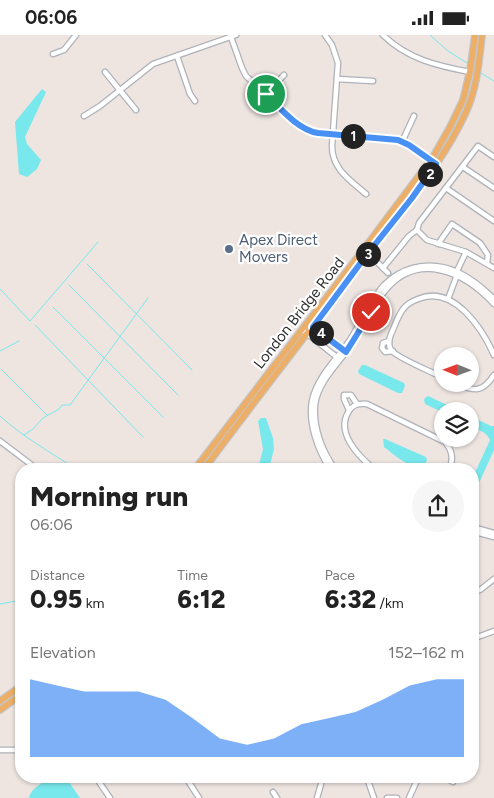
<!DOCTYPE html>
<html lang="en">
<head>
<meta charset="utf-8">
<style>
  body { margin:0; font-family:Figtree,sans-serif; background:#f6f6f6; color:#222; height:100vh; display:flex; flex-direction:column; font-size:19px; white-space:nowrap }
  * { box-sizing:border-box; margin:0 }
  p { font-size:16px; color:#767676 }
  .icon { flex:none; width:28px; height:28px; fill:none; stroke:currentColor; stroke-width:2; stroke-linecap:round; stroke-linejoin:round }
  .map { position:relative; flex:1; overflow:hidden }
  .details { position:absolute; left:15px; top:428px; width:464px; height:320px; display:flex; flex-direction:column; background:#fff; border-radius:20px; box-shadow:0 1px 4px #0004 }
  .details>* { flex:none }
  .needle { width:32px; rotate:271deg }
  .buttons { position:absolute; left:434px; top:312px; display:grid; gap:10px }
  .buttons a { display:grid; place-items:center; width:45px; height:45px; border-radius:50%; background:#fff; box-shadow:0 1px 4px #0004; font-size:25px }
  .pin { position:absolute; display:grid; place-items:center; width:42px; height:42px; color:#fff; margin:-21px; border:2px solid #fff; border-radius:50%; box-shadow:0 1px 5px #0007 }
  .km { position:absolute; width:25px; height:25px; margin:-12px; border-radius:50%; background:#222; color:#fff; font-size:14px; line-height:25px; text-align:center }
  .round { display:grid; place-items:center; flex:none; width:52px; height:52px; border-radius:26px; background:#f6f6f6 }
  .overview { display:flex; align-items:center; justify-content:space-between; height:85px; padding:0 15px }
  h1 { font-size:28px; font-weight:800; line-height:38px }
  .metrics { display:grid; grid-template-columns:repeat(3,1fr); gap:8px; height:85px; padding:5px 15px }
  .metrics div { display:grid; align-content:center }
  .metrics b { font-size:25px; font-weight:800 }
  .metrics small { font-size:14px; font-weight:400 }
  .metrics p { font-size:14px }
  .chart { height:140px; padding:10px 15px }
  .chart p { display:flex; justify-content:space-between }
  .chart svg { width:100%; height:90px; margin-top:5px; fill:#4890f4; opacity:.7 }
  .status { display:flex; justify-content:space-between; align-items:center; height:35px; padding:0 25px; background:#fff; direction:ltr }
  .status svg { height:14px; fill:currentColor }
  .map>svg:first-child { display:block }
  .water { fill:#78e8ec }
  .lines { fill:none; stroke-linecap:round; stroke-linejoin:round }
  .stream { stroke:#78e8ec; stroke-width:1 }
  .minor-casing { stroke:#aeb2b9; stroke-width:7 }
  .major-casing { stroke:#c4c4c4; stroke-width:8 }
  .minor { stroke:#fff; stroke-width:4.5 }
  .major { stroke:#edae67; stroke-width:5.5 }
  .route-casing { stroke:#fff; stroke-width:10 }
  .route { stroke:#4890f4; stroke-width:6 }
  .service-dot { fill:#5c6f8a; stroke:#fff; stroke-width:2 }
  .labels { text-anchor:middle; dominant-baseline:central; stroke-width:4.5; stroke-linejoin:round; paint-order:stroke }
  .service-label { font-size:15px; fill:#4e5e75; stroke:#fff; text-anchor:start }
  .street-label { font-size:15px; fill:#2e2e2e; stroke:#fff }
</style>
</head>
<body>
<div class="status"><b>06:06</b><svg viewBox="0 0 49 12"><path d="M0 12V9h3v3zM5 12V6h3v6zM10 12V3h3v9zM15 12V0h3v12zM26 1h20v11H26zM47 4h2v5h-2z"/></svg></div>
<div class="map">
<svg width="494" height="763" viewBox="0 0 494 763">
  <rect width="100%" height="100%" fill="#eee5e1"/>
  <!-- water -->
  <g class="water">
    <path d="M42,54l4,3 -21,45 2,7 14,16 -4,9 -10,8 -8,-3 -4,-52z"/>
    <path d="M362,330h3l39,18 1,3 -3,7h-4l-39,-19 -1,-3z"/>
    <path d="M428,361l32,15h-18v1l-17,-8 -1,-4 1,-2z"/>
    <path d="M470,381l21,10h3v24l-21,46v-19l17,-37c-3,-8 -13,-11 -20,-14z"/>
    <path d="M261,383h5l7,20 1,11 -5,20h-11l5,-20 -5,-28z"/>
    <path d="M383,404h2l41,18 1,3 -4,8c-15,0 -28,-13 -39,-21z"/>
    <path d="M53,741h12l15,22h-51c2,-11 16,-16 24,-22z"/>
  </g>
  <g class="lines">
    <!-- stream -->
    <g class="stream">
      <path d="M430,0l18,16 19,12"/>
      <path d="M474,33h1"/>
      <path d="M481,38l13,8"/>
      <path d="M87,229l105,106"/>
      <path d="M69,250l109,110"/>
      <path d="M0,254l30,32 68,-79"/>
      <path d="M53,272l110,110"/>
      <path d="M35,290l108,112"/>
      <path d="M0,316l19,-10"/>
      <path d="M1,334l46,46"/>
      <path d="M0,381c23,21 50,36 76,53"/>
      <path d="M24,400l9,-6 10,-11 16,-9 3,-4h8l78,-107"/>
      <path d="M0,569l16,-3 5,3"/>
    </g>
    <!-- minor casing -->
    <g class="minor-casing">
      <g id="minor">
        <path d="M325,0l7,10 6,18 -6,83c0,23 18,34 34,48"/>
        <path d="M383,0c24,24 55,31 87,37"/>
        <path d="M231,2l11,31 4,8 55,51 9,4 7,2 81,7 11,5 24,17"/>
        <path d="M53,19l11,-4 12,-15"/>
        <path d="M177,21l13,38 5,7"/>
        <path d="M105,37l31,38"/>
        <path d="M337,44l36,2"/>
        <path d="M266,59l18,-19"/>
        <path d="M84,81l16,-10 53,-42 83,-29"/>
        <path d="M402,107l12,-26"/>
        <path d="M463,132l31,21"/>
        <path d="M446,153l48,33"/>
        <path d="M417,195l2,-7 59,-77 16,11"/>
        <path d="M417,195l10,10 39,12 28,16"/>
        <path d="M438,209l14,-20 28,19 8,12 -1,8"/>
        <path d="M377,227l11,11"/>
        <path d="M383,233l26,-32 8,-6"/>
        <path d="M448,264l9,-24v-4l9,-19"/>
        <path d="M311,291l34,25"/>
        <path d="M305,297l33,26"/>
        <path d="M389,306l-6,2 -1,5 3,4 8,-1"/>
        <path d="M442,342c-10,-5 -45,-19 -51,-27 -3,-5 -2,-11 0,-16 4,-8 8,-22 14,-27 3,-4 8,-6 13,-8 35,-15 64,29 76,56"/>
        <path d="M457,349c18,8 26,8 37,-9"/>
        <path d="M349,375l-5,-11v-4h7l6,9"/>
        <path d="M0,406l37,28"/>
        <path d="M330,434c-12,-19 -22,-45 -18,-68 5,-24 25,-42 38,-61 11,-18 20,-39 34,-55 8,-8 18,-14 29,-17 32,-9 59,9 81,31"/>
        <path d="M335,434c-13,-18 -22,-42 -20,-64 3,-24 24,-42 37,-61 11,-17 19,-36 32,-52 33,-42 81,-20 110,12"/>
        <path d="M374,434c-16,-13 -39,-37 -25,-58 4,-7 10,-8 18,-7l78,38c7,8 9,17 4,27"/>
        <path d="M472,492l22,6"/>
        <path d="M472,496l22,6"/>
        <path d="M472,558l8,-3 14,-11"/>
        <path d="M472,604l22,-8"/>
        <path d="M0,715h21"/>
        <path d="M95,741l15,22"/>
        <path d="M185,741l14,22"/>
        <path d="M442,741l11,6"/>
        <path d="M367,743l7,20"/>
        <path d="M273,757l4,6"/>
        <path d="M317,763l4,-14"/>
        <path d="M387,763h10"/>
        <path d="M409,763l10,-22"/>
      </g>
    </g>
    <!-- major casing -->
    <g class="major-casing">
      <g id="major">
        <path d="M195,434l178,-232 60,-80 17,-30 13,-27 7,-29 5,-36"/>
        <path d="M204,434c53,-71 107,-141 161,-211 35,-47 76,-91 101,-146 11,-24 13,-51 16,-77"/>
        <path d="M0,666l21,-15"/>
        <path d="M0,675l21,-15"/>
      </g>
    </g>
    <!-- minor -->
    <use href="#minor" class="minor"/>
    <!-- major -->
    <use href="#major" class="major"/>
  </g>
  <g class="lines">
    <!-- route casing -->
    <g class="route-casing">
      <path id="route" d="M266,59c14,14 32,36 52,39l80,7 11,5 27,19 -24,34 -47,59 -52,70 33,25 25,-40"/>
    </g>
    <!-- route -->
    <use href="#route" class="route"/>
  </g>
  <!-- markers -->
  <circle class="service-dot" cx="229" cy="214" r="5"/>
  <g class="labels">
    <!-- service labels -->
    <g class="service-label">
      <text x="239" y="205">Apex Direct<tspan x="239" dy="17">Movers</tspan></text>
    </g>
    <!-- street labels -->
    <g class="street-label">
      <text transform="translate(299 278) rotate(-52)">London Bridge Road</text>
    </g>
  </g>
</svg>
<div class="buttons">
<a><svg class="needle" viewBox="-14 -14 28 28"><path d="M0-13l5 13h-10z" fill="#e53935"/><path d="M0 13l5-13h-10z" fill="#767676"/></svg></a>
<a><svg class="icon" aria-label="layers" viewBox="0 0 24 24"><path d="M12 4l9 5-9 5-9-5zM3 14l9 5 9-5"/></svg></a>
</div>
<div class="pin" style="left:266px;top:59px;background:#1e9e55"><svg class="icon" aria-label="arrive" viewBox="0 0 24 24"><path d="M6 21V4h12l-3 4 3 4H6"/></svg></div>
<div class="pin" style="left:371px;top:277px;background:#d93025"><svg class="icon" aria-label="check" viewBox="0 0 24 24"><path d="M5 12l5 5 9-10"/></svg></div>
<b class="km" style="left:353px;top:101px">1</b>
<b class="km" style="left:430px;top:139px">2</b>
<b class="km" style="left:368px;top:219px">3</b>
<b class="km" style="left:321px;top:298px">4</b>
<section class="details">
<div class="overview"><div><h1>Morning run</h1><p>06:06</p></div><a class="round"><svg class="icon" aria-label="share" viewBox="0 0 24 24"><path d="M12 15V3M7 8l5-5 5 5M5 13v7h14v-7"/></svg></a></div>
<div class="metrics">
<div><p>Distance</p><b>0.95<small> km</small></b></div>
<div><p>Time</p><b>6:12</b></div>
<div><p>Pace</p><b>6:32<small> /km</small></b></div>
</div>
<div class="chart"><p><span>Elevation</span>152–162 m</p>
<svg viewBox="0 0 160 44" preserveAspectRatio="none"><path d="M0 44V6L10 9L20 12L30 12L40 12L50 16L60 25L70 35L80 38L90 35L100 28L110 25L120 22L130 16L140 9L150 6L160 6V44z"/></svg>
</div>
</section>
</div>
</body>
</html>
